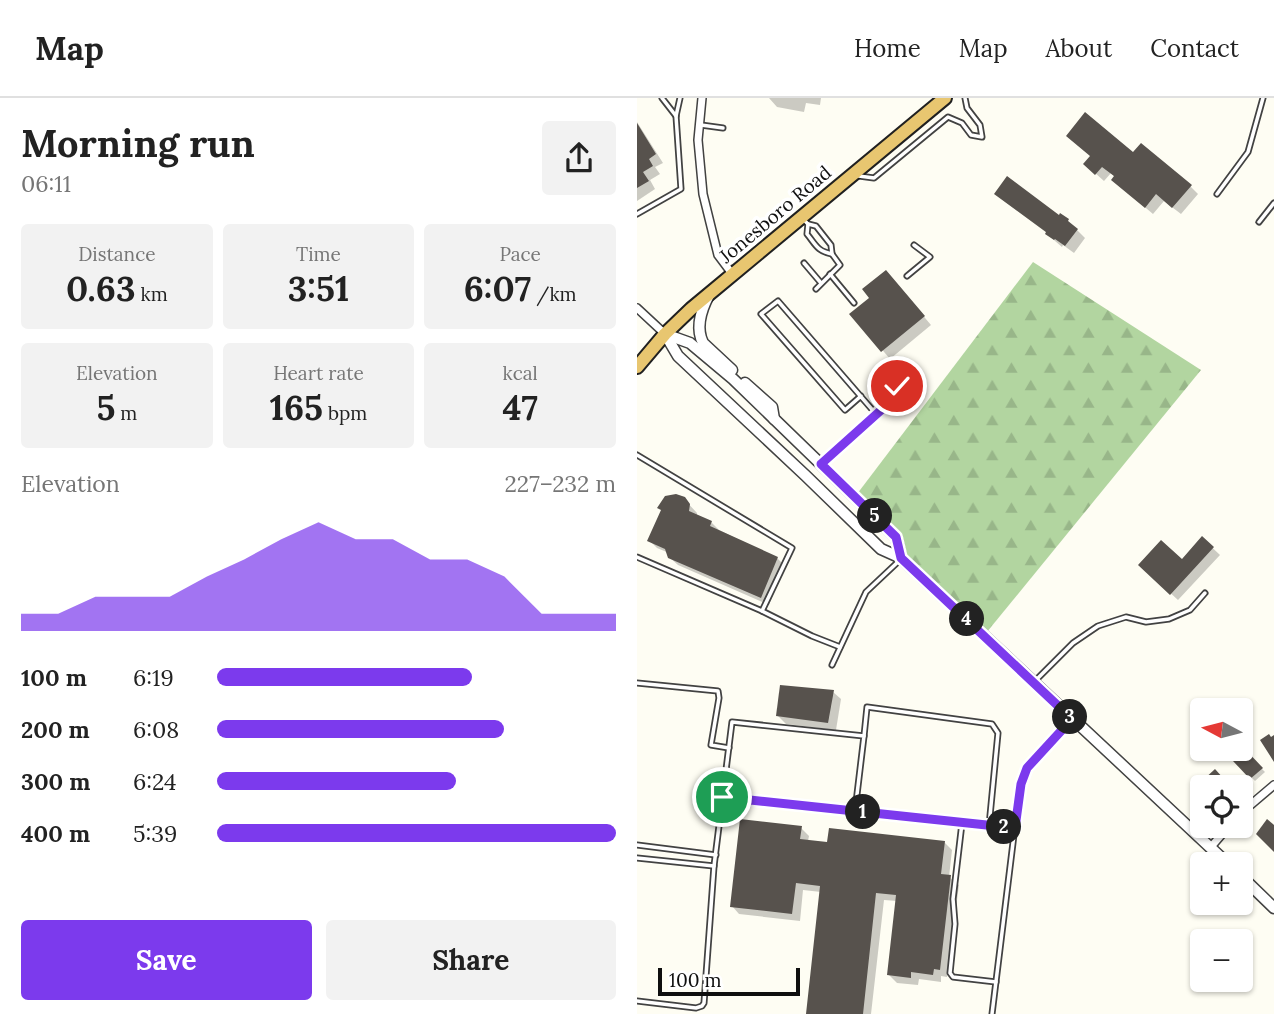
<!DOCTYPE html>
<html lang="en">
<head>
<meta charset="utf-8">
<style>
  body { margin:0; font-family:Lora,serif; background:#f2f2f2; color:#222; height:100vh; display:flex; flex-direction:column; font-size:26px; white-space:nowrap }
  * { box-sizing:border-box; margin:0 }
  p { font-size:23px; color:#767676 }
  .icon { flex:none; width:38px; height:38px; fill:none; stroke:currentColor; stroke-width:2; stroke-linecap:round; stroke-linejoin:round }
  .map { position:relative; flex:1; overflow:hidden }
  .panel { display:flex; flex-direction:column; background:#fff; width:637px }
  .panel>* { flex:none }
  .needle { width:46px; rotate:277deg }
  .fabs { position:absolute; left:553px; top:600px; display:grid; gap:14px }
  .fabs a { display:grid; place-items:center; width:63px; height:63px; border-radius:7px; background:#fff; box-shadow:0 2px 5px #0004; font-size:35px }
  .scale { position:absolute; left:21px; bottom:18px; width:142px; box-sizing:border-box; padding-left:7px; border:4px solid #0f0f0f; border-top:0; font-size:19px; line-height:24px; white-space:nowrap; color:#0f0f0f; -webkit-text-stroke:5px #fff; paint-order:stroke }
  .pin { position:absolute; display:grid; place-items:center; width:60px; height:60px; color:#fff; margin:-30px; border:4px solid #fff; border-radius:50%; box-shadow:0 2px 7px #0007 }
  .km { position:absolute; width:35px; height:35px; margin:-18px; border-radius:50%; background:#222; color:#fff; font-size:19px; line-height:35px; text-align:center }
  .round { display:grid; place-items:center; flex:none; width:74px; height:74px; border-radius:7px; background:#f2f2f2 }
  .summary { display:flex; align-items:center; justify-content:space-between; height:119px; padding:0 21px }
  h1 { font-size:38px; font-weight:700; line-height:52px }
  .stats { display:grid; grid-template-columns:repeat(3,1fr); gap:10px; height:119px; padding:7px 21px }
  .stats div { display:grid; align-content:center; border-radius:7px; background:#f2f2f2; text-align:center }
  .stats b { font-size:35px; font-weight:700 }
  .stats small { font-size:19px; font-weight:400 }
  .stats p { font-size:19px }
  .chart { height:196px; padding:14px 21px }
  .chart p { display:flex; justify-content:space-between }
  .chart svg { width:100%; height:126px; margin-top:7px; fill:#7c3aed; opacity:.7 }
  .action { display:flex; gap:14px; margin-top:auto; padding:14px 21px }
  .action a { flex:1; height:80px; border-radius:7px; background:#7c3aed; color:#fff; font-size:28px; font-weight:700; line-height:80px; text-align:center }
  .action a+a { background:#f2f2f2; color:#222 }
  ul { padding:0 21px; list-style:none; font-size:23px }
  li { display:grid; grid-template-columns:112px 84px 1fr; align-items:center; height:52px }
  li i { height:18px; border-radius:9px; background:#7c3aed }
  header { display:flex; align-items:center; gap:42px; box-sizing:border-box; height:98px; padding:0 35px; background:#fff; border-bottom:2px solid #e0e0e0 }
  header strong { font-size:33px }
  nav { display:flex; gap:38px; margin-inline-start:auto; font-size:24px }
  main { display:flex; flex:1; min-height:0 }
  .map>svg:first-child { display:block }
  .forest { fill:url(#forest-firs) }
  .shadow { fill:#0003 }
  .building { fill:#57524d }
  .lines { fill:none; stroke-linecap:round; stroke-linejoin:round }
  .service-casing { stroke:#424242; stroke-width:7 }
  .minor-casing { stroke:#424242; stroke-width:10 }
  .tertiary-casing { stroke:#424242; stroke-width:13 }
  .trunk-casing { stroke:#202020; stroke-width:16 }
  .service { stroke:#fff; stroke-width:3.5 }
  .minor { stroke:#fff; stroke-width:7 }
  .tertiary { stroke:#fff; stroke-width:10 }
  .trunk { stroke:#e8c670; stroke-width:12 }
  .route-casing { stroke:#fff; stroke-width:14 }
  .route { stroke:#7c3aed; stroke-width:9 }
  .labels { text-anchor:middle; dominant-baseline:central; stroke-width:7; stroke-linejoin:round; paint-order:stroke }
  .street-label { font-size:19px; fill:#0f0f0f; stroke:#fff }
</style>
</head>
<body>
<header>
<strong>Map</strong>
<nav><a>Home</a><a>Map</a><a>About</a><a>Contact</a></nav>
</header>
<main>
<section class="panel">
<div class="summary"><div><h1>Morning run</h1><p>06:11</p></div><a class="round"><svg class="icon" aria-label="share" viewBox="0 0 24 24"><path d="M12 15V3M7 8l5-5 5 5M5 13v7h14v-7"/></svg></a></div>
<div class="stats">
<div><p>Distance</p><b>0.63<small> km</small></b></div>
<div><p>Time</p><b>3:51</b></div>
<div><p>Pace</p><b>6:07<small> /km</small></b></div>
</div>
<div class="stats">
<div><p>Elevation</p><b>5<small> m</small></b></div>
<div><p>Heart rate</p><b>165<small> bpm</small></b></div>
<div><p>kcal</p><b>47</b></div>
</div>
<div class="chart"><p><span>Elevation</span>227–232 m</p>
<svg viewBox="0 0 160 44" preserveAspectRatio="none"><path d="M0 44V38L10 38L20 32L30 32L40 32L50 25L60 19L70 12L80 6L90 12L100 12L110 19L120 19L130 25L140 38L150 38L160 38V44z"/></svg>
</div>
<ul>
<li><b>100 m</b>6:19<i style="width:64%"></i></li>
<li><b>200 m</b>6:08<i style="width:72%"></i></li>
<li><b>300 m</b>6:24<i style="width:60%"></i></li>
<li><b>400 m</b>5:39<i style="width:100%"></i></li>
</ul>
<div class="action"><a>Save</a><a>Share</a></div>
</section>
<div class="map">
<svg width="637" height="916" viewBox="0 0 637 916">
  <defs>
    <pattern id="forest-firs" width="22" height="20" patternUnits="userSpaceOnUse" patternTransform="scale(1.75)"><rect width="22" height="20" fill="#b2d5a0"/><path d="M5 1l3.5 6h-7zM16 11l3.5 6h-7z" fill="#98b689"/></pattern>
  </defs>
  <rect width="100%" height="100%" fill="#fefdf3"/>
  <!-- forest -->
  <path class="forest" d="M396,164l168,108 -219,268 -128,-140z"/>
  <!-- shadow -->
  <g class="shadow">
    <path d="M132,0h52l-1,7 -14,-2 -2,9 -27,-5z"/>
    <path d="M0,24l26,41 -8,4 5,7 -10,6 5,9 -18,12z"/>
    <path d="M497,56l56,32 8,8 -17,20 -17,-13 -11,13 -32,-27 -6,-10 -4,-4 -7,8 -19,-17z"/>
    <path d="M359,96l72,27 17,17 -11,15 -11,-8 -1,2 -7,-6 -8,-8 -43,-32z"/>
    <path d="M256,182l38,45 -41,34 -38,-45z"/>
    <path d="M47,401l13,14v4l14,5 8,8 58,28 8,8 -16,39 -91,-40 -9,-8v-4l-12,-5 -8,-8z"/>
    <path d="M566,441l17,16 -42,45 -38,-35 42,-4z"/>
    <path d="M196,594l8,7 -5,31 -50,-6 -8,-8z"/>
    <path d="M608,654l20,20 -10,9 -20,-20z"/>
    <path d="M164,730l8,8 -1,5 21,3 115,-2 8,8 -3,27 10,8 -12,92 -6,-1v6l-22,-3 -1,6 -21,-2 -8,-8 8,-74 -13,-1 -13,114h-63l13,-122 -18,-2 -3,31 -61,-7 -7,-8z"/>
  </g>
  <!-- building -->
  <g class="building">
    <path d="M448,14l48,40 8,-9 51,42 -20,23 -16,-14 -11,14 -34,-28 3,-4 -12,-9 -7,8 -12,-11 7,-8 -24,-20z"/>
    <path d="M0,25l19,31 -7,5 4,7 -10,6 6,9 -12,7z"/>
    <path d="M370,78l52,39 1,-2 9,6 -1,2 10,8 -13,17 -10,-7 -1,1 -9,-6 1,-2 -52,-38z"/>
    <path d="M249,172l39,46 -44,36 -32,-38 20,-16 -7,-9z"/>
    <path d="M39,396l9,3 5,7 -1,7 23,10 -2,5 68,31 -17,41 -93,-40 -3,-9 -18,-8 14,-31 -4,-2 8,-12z"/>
    <path d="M565,438l12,11 -44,48 -32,-30 23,-25 21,19z"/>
    <path d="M143,587l54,5 -6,33 -52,-7z"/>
    <path d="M632,636l2,3 3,-2v27l-14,-22z"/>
    <path d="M608,651l18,19 -13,11 -17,-18z"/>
    <path d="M578,671l17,19h-26l-5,-6z"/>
    <path d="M103,721l62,7 -2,13 27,3 2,-14 116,13 -4,33 10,1 -11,95 -6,-1 -1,6 -22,-3v6l-24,-3 9,-80 -20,-2 -13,121h-57l14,-128 -24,-3 -4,31 -62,-7z"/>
    <path d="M630,721l7,6v27l-18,-18z"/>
  </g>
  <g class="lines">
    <!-- service casing -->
    <g class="service-casing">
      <g id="service">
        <path d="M25,0l14,18"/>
        <path d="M64,27l22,3"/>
        <path d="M222,78l15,2 74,-61 14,6 9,12 11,2 -2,-12 -13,-17 -2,-10"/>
        <path d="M580,96l31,-42 15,-54"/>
        <path d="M0,116l44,-25 -5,-73 4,-18"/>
        <path d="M167,122l4,4 8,2 15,19 1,9 8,11 -24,24"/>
        <path d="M622,124l15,-19"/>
        <path d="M171,126l-1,10c9,11 10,17 25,20"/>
        <path d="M167,165l17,20"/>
        <path d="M193,176l24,29"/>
        <path d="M270,178l23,-19 -16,-12"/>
        <path d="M224,298l-16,14 -84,-96 17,-13 98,113"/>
        <path d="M0,357l155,93 -30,63"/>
        <path d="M185,366l67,-61 7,-10 1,-7"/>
        <path d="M0,459l125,54 50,25 28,11"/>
        <path d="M195,567l34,-73 34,-32"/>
        <path d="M398,583l38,-38 25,-17 28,-9 20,5 23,-3 21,-9 15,-17"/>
        <path d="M0,585l81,8 1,7 -8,47 18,3"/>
        <path d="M218,713l134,15 9,-93 -6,-9 -125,-17 -3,29"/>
        <path d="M325,725l-9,76 2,25 -5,49 3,4 43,5"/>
        <path d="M352,728l26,2"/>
        <path d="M0,747l79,10"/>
        <path d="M0,760l77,8"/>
        <path d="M0,903l59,7 6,-2 2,-3 10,-137 18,-144 132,14 -9,75 -133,-14"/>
        <path d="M355,916l26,-212 9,-34 44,-48"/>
      </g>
    </g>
    <!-- minor casing -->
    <g class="minor-casing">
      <g id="minor">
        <path d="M65,0l-4,42 5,54 15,61 15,20"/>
        <path d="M0,210l28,26"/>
        <path d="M604,715l33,-28"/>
        <path d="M573,750l19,-22"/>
      </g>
    </g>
    <!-- tertiary casing -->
    <g class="tertiary-casing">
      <g id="tertiary">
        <path d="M72,197c-8,15 -14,32 -6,48l29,27"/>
        <path d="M28,236l13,22 128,120 75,73 20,9 327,306"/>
        <path d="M28,236l25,9 43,36 163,158 5,21"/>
        <path d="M108,285l27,24 2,12"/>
        <path d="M604,778l33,32"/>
      </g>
    </g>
    <!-- trunk casing -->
    <g class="trunk-casing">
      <path id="trunk" d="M0,269l28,-33 26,-25 254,-211"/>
    </g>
    <!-- service -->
    <use href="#service" class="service"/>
    <!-- minor -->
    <use href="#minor" class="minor"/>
    <!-- tertiary -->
    <use href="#tertiary" class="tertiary"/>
    <!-- trunk -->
    <use href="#trunk" class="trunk"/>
  </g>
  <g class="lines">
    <!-- route casing -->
    <g class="route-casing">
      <path id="route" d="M85,699l293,31 6,-44 6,-16 45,-49 -171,-161 -5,-21 -75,-73 68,-61 6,-10 2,-7"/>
    </g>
    <!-- route -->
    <use href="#route" class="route"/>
  </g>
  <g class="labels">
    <!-- street labels -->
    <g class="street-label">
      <text transform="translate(138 116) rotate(-40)">Jonesboro Road</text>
    </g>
  </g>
</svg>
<div class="fabs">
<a><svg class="needle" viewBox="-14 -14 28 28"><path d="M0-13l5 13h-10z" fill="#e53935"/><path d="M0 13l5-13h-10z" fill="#767676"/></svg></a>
<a><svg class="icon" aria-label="locate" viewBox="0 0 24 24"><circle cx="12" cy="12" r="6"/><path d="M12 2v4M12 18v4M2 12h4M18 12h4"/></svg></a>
<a>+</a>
<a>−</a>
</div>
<div class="scale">100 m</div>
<div class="pin" style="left:85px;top:699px;background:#1e9e55"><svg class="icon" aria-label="arrive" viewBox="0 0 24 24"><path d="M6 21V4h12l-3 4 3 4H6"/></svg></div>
<div class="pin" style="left:260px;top:288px;background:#d93025"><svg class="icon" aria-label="check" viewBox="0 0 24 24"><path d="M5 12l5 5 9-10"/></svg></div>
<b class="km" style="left:226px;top:714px">1</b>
<b class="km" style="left:367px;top:729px">2</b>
<b class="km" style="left:433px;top:619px">3</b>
<b class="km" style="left:330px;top:521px">4</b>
<b class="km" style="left:238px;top:418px">5</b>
</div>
</main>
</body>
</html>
